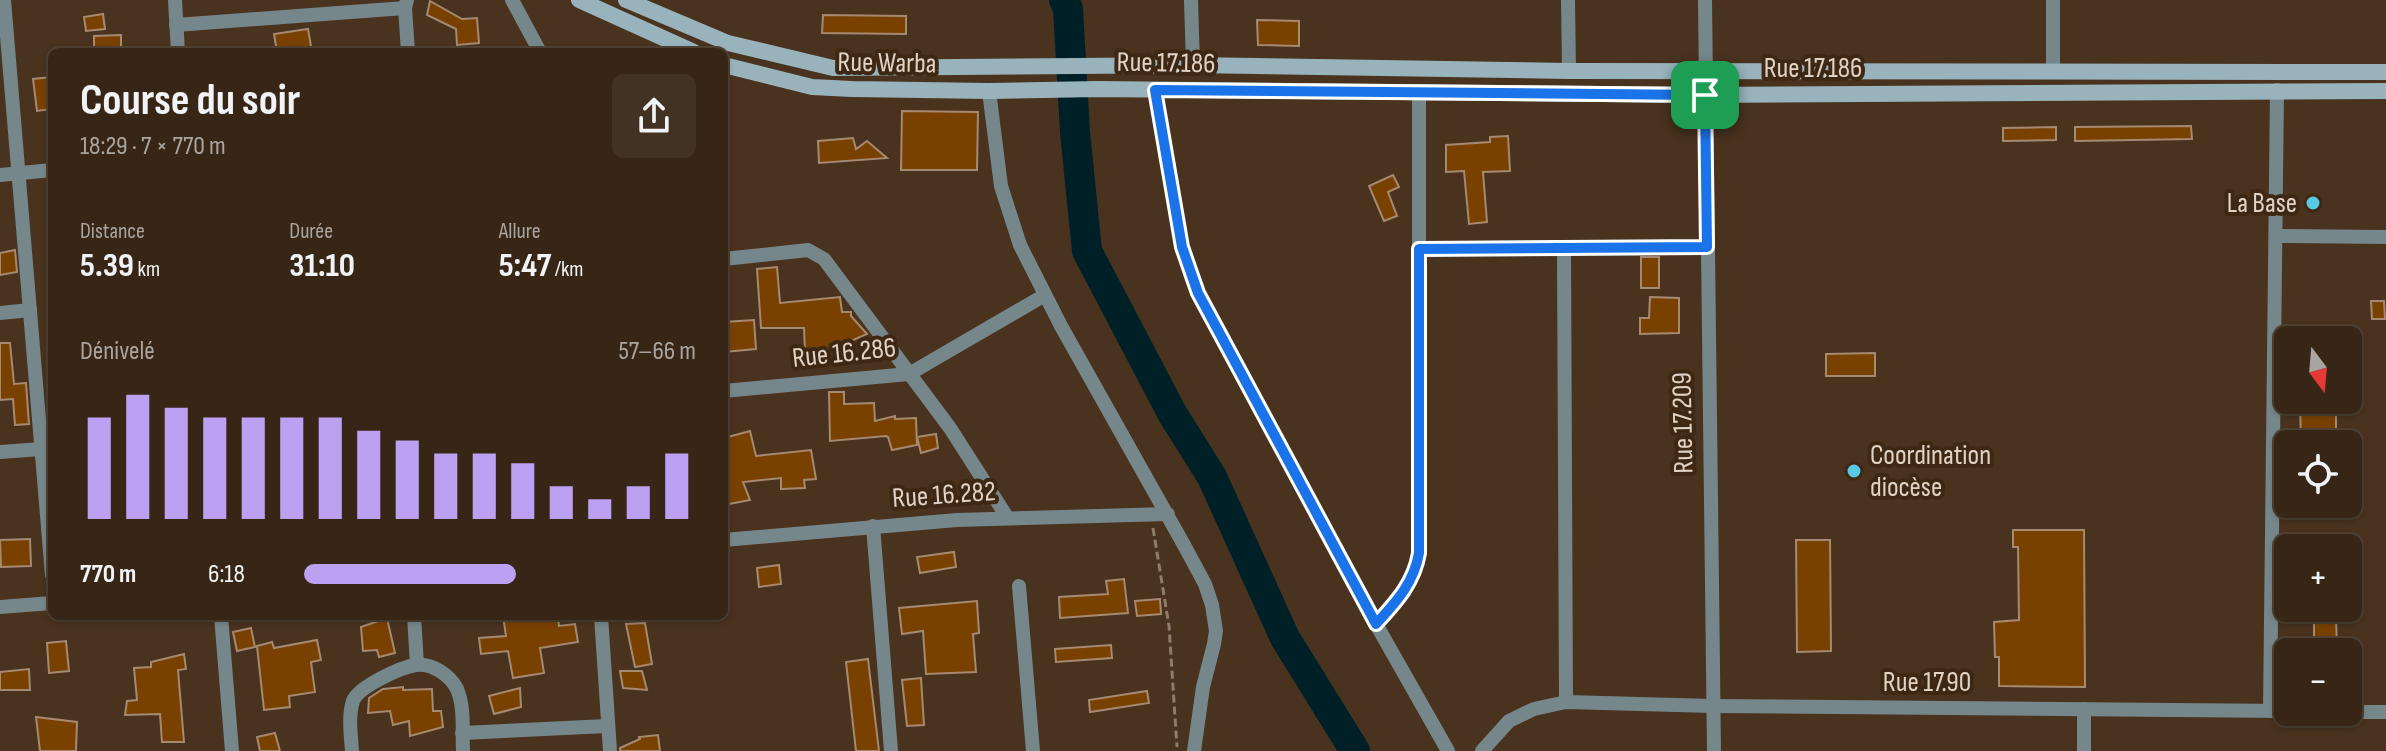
<!DOCTYPE html>
<html lang="fr">
<head>
<meta charset="utf-8">
<style>
  body { margin:0; font-family:"Sofia Sans Condensed",sans-serif; background:#423223; color:#f1f3f6; height:100vh; display:flex; flex-direction:column; font-size:30px; white-space:nowrap }
  * { box-sizing:border-box; margin:0 }
  p { font-size:26px; color:#aaa5a1 }
  .icon { flex:none; width:44px; height:44px; fill:none; stroke:currentColor; stroke-width:2; stroke-linecap:round; stroke-linejoin:round }
  .map { position:relative; flex:1; overflow:hidden }
  .drawer { position:absolute; left:48px; top:48px; width:680px; height:572px; display:flex; flex-direction:column; background:#372616; border-radius:12px; box-shadow:0 2px 6px #0004,0 0 0 2px #514335 }
  .drawer>* { flex:none }
  .needle { width:52px; rotate:164deg }
  .buttons { position:absolute; left:2274px; top:326px; display:grid; gap:16px }
  .buttons a { display:grid; place-items:center; width:88px; height:88px; border-radius:12px; background:#372616; box-shadow:0 2px 6px #0004,0 0 0 2px #514335; font-size:40px }
  .pin { position:absolute; display:grid; place-items:center; width:68px; height:68px; color:#fff; margin:-34px; border-radius:16px; box-shadow:0 4px 12px #0006 }
  .round { display:grid; place-items:center; flex:none; width:84px; height:84px; border-radius:12px; background:#423223 }
  .overview { display:flex; align-items:center; justify-content:space-between; height:136px; padding:0 32px }
  h1 { font-size:44px; font-weight:700; line-height:60px }
  .stats { display:grid; grid-template-columns:repeat(3,1fr); gap:12px; height:136px; padding:8px 32px }
  .stats div { display:grid; align-content:center }
  .stats b { font-size:34px; font-weight:700 }
  .stats small { font-size:22px; font-weight:400 }
  .stats p { font-size:22px }
  .chart { height:224px; padding:16px 32px }
  .chart p { display:flex; justify-content:space-between }
  .chart svg { width:100%; height:144px; margin-top:8px; stroke:#bca0f2; stroke-width:6 }
  ul { padding:0 32px; list-style:none; font-size:26px }
  li { display:grid; grid-template-columns:128px 96px 1fr; align-items:center; height:60px }
  li i { height:20px; border-radius:10px; background:#bca0f2 }
  .map>svg:first-child { display:block }
  .lines { fill:none; stroke-linecap:round; stroke-linejoin:round }
  .river { stroke:#002028; stroke-width:30 }
  .building { fill:#794100; stroke:#a58973; stroke-width:2 }
  .path { stroke:#8f7c6c; stroke-width:3; stroke-dasharray:8 4; stroke-linecap:butt }
  .minor { stroke:#76878b; stroke-width:14 }
  .secondary { stroke:#98b3bb; stroke-width:16 }
  .route-casing { stroke:#fff; stroke-width:16 }
  .route { stroke:#1a73e8; stroke-width:10 }
  .poi-dot { fill:#59c8e4; stroke:#3e2814; stroke-width:3 }
  .labels { text-anchor:middle; dominant-baseline:central; stroke-width:8; stroke-linejoin:round; paint-order:stroke }
  .street-label { font-size:28px; fill:#e1d2c6; stroke:#3e2814 }
  .poi-label { font-size:28px; fill:#e1d2c6; stroke:#3e2814; text-anchor:end }
</style>
</head>
<body>
<div class="map">
<svg width="2386" height="751" viewBox="0 0 2386 751">
  <rect width="100%" height="100%" fill="#49321e"/>
  <g class="lines">
    <!-- river -->
    <path class="river" d="M1064,0l4,9 7,123 12,119 85,162 40,64 73,161 70,113"/>
  </g>
  <!-- building -->
  <g class="building">
    <path d="M430,1l32,18 15,-1 2,25 -22,2 -1,-16 -29,-14z"/>
    <path d="M103,14l2,15 -19,2 -2,-14z"/>
    <path d="M823,15l83,1v18l-84,-1z"/>
    <path d="M1257,20l42,1v25l-41,-1z"/>
    <path d="M308,29l4,23h-35l-3,-18z"/>
    <path d="M121,35v17h-27v-16z"/>
    <path d="M51,77l1,32 -15,2 -4,-32z"/>
    <path d="M902,111l76,1 -1,58h-76z"/>
    <path d="M2191,126l1,13 -117,2v-14z"/>
    <path d="M2056,127v13l-53,1v-13z"/>
    <path d="M1508,136l2,35 -27,1 4,50 -18,2 -5,-53 -18,1v-27l44,-3v-5z"/>
    <path d="M853,138l3,11 11,-8 20,17 -68,5 -1,-22z"/>
    <path d="M1393,175l6,12 -11,5 9,24 -13,5 -15,-35z"/>
    <path d="M15,250l2,22 -17,3v-22z"/>
    <rect x="1641" y="257" width="18" height="31"/>
    <path d="M777,267l3,36 60,-6 2,15h9v4l16,18 -34,15 -28,3 -1,-24h-43l-4,-59z"/>
    <path d="M1650,297l29,1v35l-39,1v-16h9z"/>
    <path d="M2371,301h13l1,18h-13z"/>
    <path d="M754,320l2,29 -32,3v-30z"/>
    <path d="M2348,336h12l2,53 -14,1z"/>
    <path d="M0,343h10l4,41 12,-1 3,41 -14,1 -2,-26 -13,1z"/>
    <path d="M1875,353v23h-49v-22z"/>
    <path d="M829,392h15v12l30,-1 1,18 20,-5v3l21,-1 1,27 -25,5 -4,-13 -2,-1 -56,5z"/>
    <path d="M2300,400h36v44h-35z"/>
    <path d="M750,431l6,25 55,-6 5,29 -12,1 1,8 -24,1v-11l-38,4 7,18 -26,5v-67z"/>
    <path d="M936,434l2,14 -17,5 -4,-16z"/>
    <path d="M2013,530h71l1,157 -86,-1v-29h-4l-1,-35 25,-2 -1,-73h-5z"/>
    <path d="M30,539l1,27 -30,1 -1,-27z"/>
    <path d="M1796,540h34l1,111 -34,1z"/>
    <path d="M954,552l2,15 -36,6 -3,-16z"/>
    <path d="M779,565l2,19 -22,3 -2,-19z"/>
    <path d="M1124,579l4,34 -68,5 -1,-21 49,-3 -2,-13z"/>
    <path d="M1160,599l1,15 -24,2 -2,-15z"/>
    <path d="M977,601l2,32 -6,1 3,38 -50,2 -3,-43 -21,3 -3,-26z"/>
    <path d="M503,616h55l1,10 16,-2 3,18 -38,6 4,25 -31,5 -5,-27 -27,3 -2,-16 27,-2z"/>
    <path d="M387,618l8,35 -16,4 -2,-7 -14,1 -2,-24z"/>
    <path d="M2336,620l1,26 -23,1v-26z"/>
    <path d="M645,623l7,41 -17,3 -9,-43z"/>
    <path d="M251,628l4,19 -18,4 -4,-19z"/>
    <path d="M317,640l4,20 -10,2 4,30 -26,4 1,11 -26,3 -7,-64 15,-4 2,6z"/>
    <path d="M66,641l3,30 -20,2 -2,-30z"/>
    <path d="M1111,645l1,13 -56,4 -1,-13z"/>
    <path d="M184,654l2,15 -8,1 6,72h-22l-2,-28 -35,1 2,-14 10,-1 -3,-32 17,-1v-5z"/>
    <path d="M868,659l11,92h-23l-10,-89z"/>
    <path d="M29,669l1,21h-30v-18z"/>
    <path d="M620,671h22l5,19 -24,-2z"/>
    <path d="M921,678l3,47 -17,1 -5,-46z"/>
    <path d="M403,687v3l29,-1 1,22h8l2,16 -33,9 -1,-15 -16,4 -3,-14 -22,2 1,-15 14,-9z"/>
    <path d="M520,688l1,19 -27,7 -5,-18z"/>
    <path d="M1147,691l2,12 -59,9 -1,-12z"/>
    <path d="M36,717l41,5 -1,29h-36z"/>
    <path d="M275,733l5,18h-20l-3,-14z"/>
    <path d="M658,735l2,16h-40v-3l20,-9 -1,-2z"/>
  </g>
  <g class="lines">
    <!-- path -->
    <path class="path" d="M1153,528l16,98 8,121"/>
    <!-- minor -->
    <g class="minor">
      <path d="M4,0l48,575"/>
      <path d="M175,0l3,52"/>
      <path d="M407,0l-2,8 3,44"/>
      <path d="M512,0l28,52"/>
      <path d="M1191,0l2,65"/>
      <path d="M1568,0l1,71"/>
      <path d="M1705,0l9,751"/>
      <path d="M176,25l229,-17"/>
      <path d="M2053,72v-72"/>
      <path d="M1155,90l27,157 16,46 178,331 72,127"/>
      <path d="M989,91l12,95 19,59 41,81 123,219 21,39 7,21 4,26 -2,13 -11,43 -9,64"/>
      <path d="M0,175l52,-5"/>
      <path d="M2276,236l110,1"/>
      <path d="M1564,248l2,454"/>
      <path d="M1419,249l288,-2"/>
      <path d="M724,259l84,-9 16,9 126,169 57,89"/>
      <path d="M0,313l30,-3"/>
      <path d="M724,391l185,-17 136,-79"/>
      <path d="M0,452l41,-3"/>
      <path d="M873,526l18,225"/>
      <path d="M724,540l233,-20 211,-6"/>
      <path d="M1019,586l14,165"/>
      <path d="M0,607l52,-4"/>
      <path d="M221,616l11,135"/>
      <path d="M414,616l3,49"/>
      <path d="M601,616l9,135"/>
      <path d="M1376,624c20,-22 38,-41 43,-71v-462"/>
      <path d="M2084,709v42"/>
      <path d="M2270,711l7,-621"/>
      <path d="M2348,712h38"/>
      <path d="M462,733l145,-7"/>
      <path d="M352,751c-1,-15 -4,-35 1,-50 5,-14 48,-34 63,-36 16,-2 34,10 41,24 8,18 5,43 6,62"/>
      <path d="M1482,751l27,-30 25,-12 32,-7 147,4 575,5"/>
    </g>
    <!-- secondary -->
    <g class="secondary">
      <path d="M579,0l115,52"/>
      <path d="M626,0l102,43 105,25 360,-3 376,6 817,1"/>
      <path d="M724,65l88,22 40,2 137,2 108,-2 608,6 681,-4"/>
    </g>
  </g>
  <g class="lines">
    <!-- route casing -->
    <g class="route-casing">
      <path id="route" d="M1155,90l550,5 2,152 -288,2v304c-5,30 -23,49 -43,71l-178,-331 -16,-46z"/>
    </g>
    <!-- route -->
    <use href="#route" class="route"/>
  </g>
  <!-- markers -->
  <g class="poi-dot">
    <circle cx="2313" cy="203" r="8"/>
    <circle cx="1854" cy="471" r="8"/>
  </g>
  <g class="labels">
    <!-- street labels -->
    <g class="street-label">
      <text transform="translate(887 63) rotate(1)">Rue Warba</text>
      <text transform="translate(1166 63) rotate(1)">Rue 17.186</text>
      <text x="1813" y="68">Rue 17.186</text>
      <text transform="translate(844 353) rotate(-6)">Rue 16.286</text>
      <text transform="translate(1683 423) rotate(-91)">Rue 17.209</text>
      <text transform="translate(944 495) rotate(-4)">Rue 16.282</text>
      <text x="1927" y="682">Rue 17.90</text>
    </g>
    <!-- poi labels -->
    <g class="poi-label">
      <text x="2297" y="203">La Base</text>
      <text x="1870" y="455" text-anchor="start">Coordination<tspan x="1870" dy="32">diocèse</tspan></text>
    </g>
  </g>
</svg>
<div class="buttons">
<a><svg class="needle" viewBox="-14 -14 28 28"><path d="M0-13l5 13h-10z" fill="#e53935"/><path d="M0 13l5-13h-10z" fill="#aaa5a1"/></svg></a>
<a><svg class="icon" aria-label="locate" viewBox="0 0 24 24"><circle cx="12" cy="12" r="6"/><path d="M12 2v4M12 18v4M2 12h4M18 12h4"/></svg></a>
<a>+</a>
<a>−</a>
</div>
<div class="pin" style="left:1705px;top:95px;background:#1e9e55"><svg class="icon" aria-label="arrive" viewBox="0 0 24 24"><path d="M6 21V4h12l-3 4 3 4H6"/></svg></div>
<section class="drawer">
<div class="overview"><div><h1>Course du soir</h1><p>18:29 · 7 × 770 m</p></div><a class="round"><svg class="icon" aria-label="share" viewBox="0 0 24 24"><path d="M12 15V3M7 8l5-5 5 5M5 13v7h14v-7"/></svg></a></div>
<div class="stats">
<div><p>Distance</p><b>5.39<small> km</small></b></div>
<div><p>Durée</p><b>31:10</b></div>
<div><p>Allure</p><b>5:47<small> /km</small></b></div>
</div>
<div class="chart"><p><span>Dénivelé</span>57–66 m</p>
<svg viewBox="0 0 160 44" preserveAspectRatio="none"><path d="M5 44V13M15 44V6M25 44V10M35 44V13M45 44V13M55 44V13M65 44V13M75 44V17M85 44V20M95 44V24M105 44V24M115 44V27M125 44V34M135 44V38M145 44V34M155 44V24"/></svg>
</div>
<ul>
<li><b>770 m</b>6:18<i style="width:54%"></i></li>
</ul>
</section>
</div>
</body>
</html>
